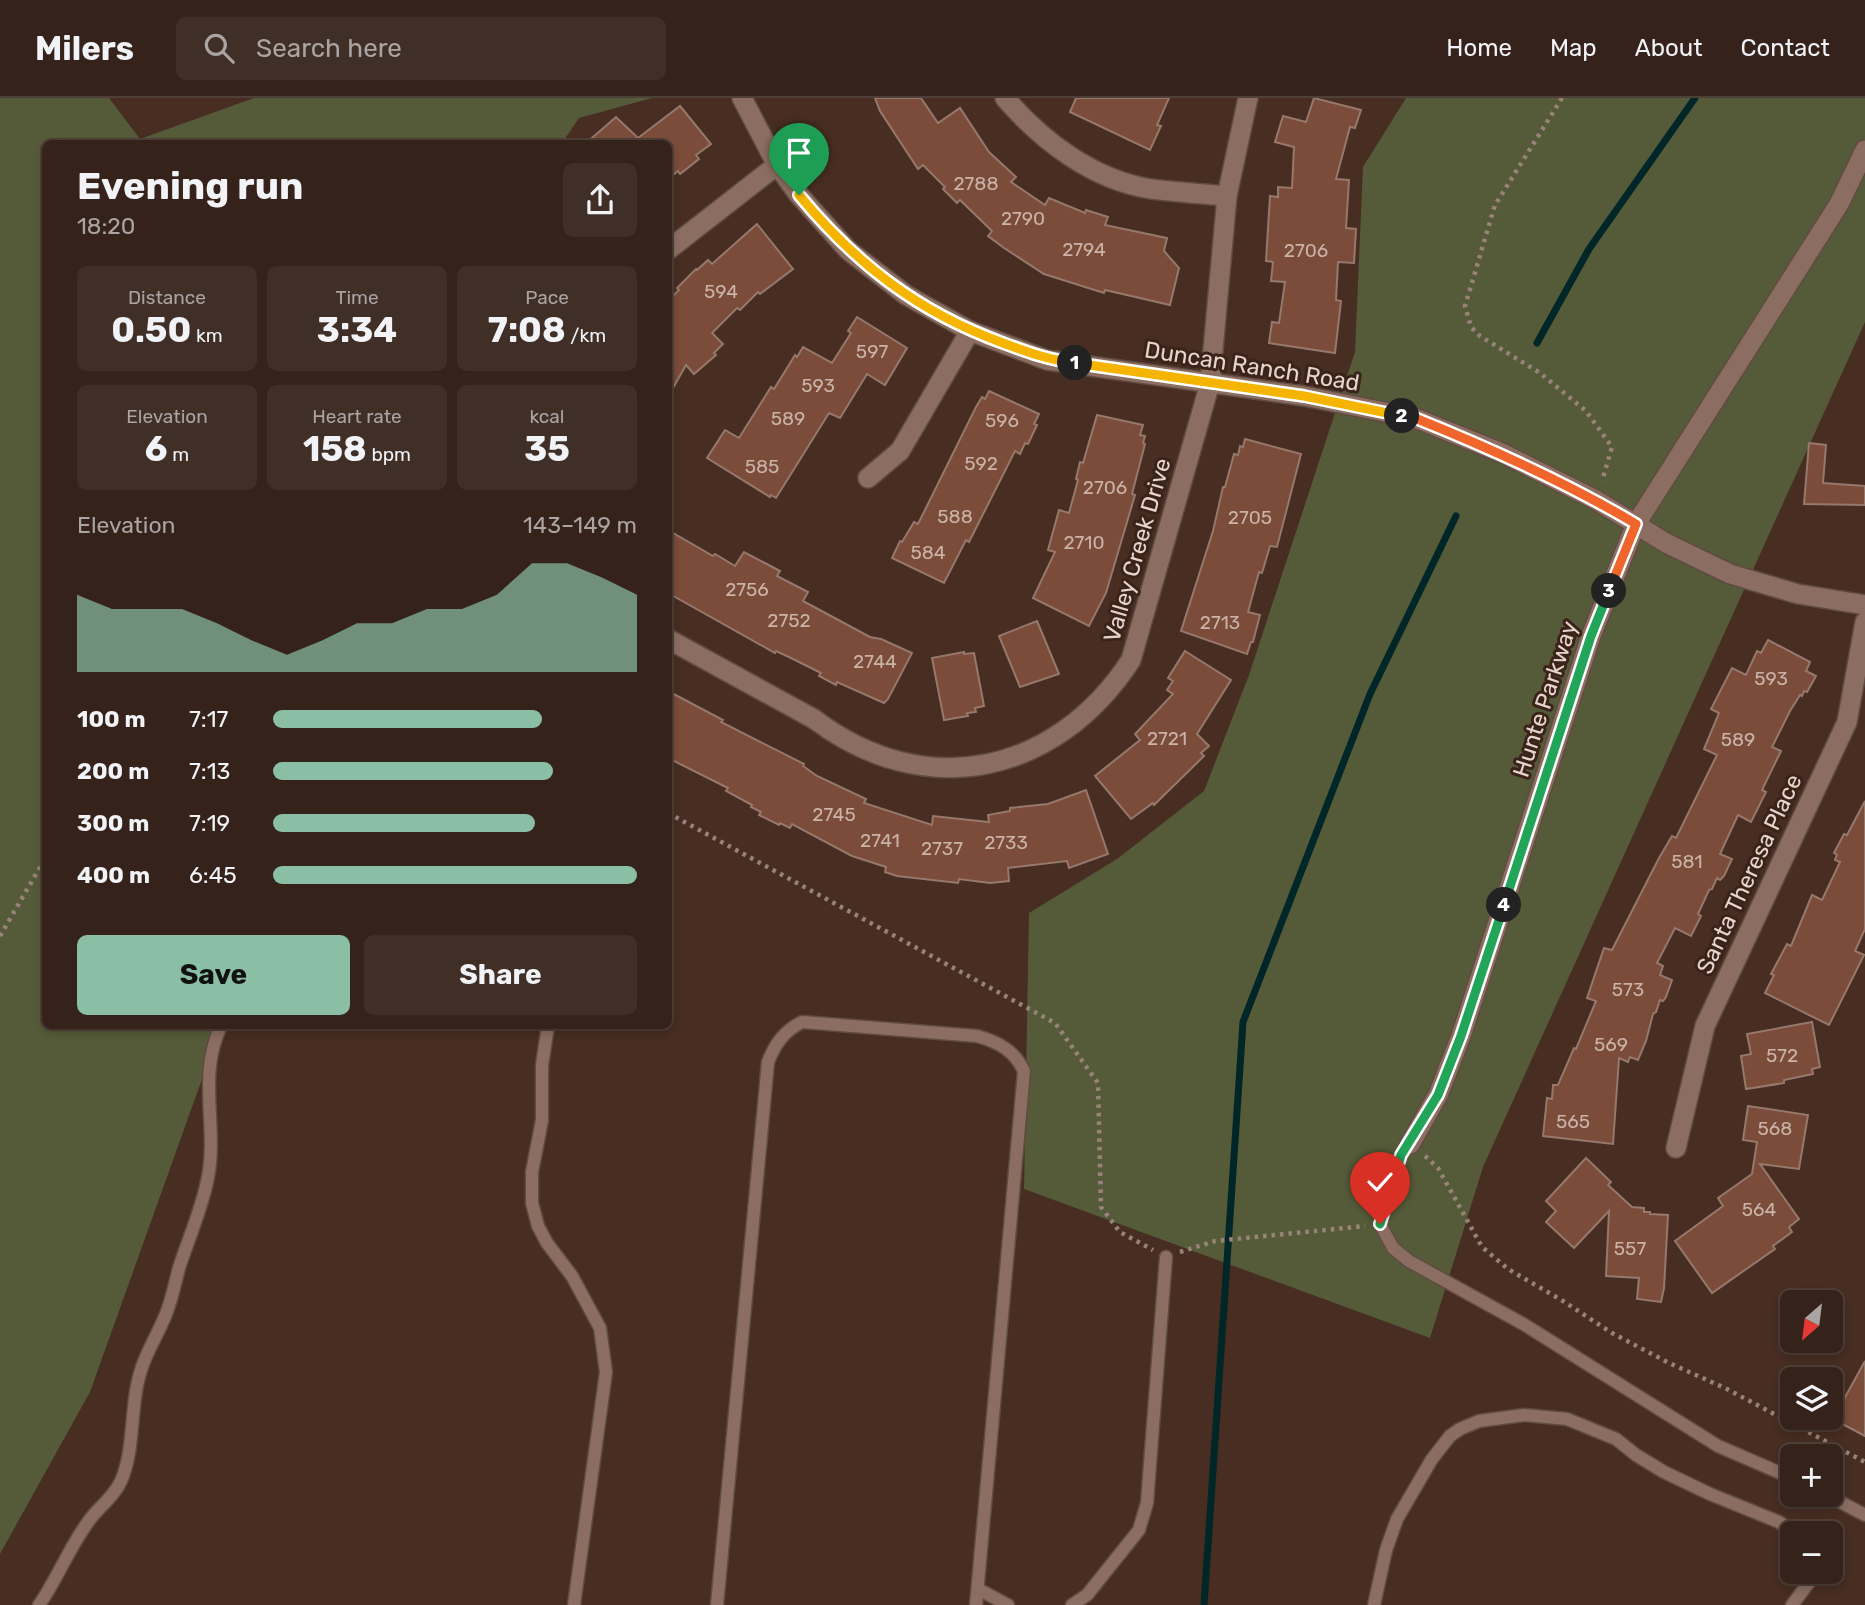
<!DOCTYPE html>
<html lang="en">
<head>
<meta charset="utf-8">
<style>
  body { margin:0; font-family:Rubik,sans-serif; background:#402f27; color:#f1f3f6; height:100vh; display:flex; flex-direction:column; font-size:26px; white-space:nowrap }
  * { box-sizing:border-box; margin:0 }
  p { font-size:23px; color:#aaa4a2 }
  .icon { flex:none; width:38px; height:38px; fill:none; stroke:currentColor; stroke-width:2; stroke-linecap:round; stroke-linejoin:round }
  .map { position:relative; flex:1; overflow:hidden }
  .panel { position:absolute; left:42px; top:42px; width:630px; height:889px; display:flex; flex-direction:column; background:#35221a; border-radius:10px; box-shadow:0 4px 10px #0003,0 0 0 2px #4f3f39 }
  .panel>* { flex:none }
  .needle { width:46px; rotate:208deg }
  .buttons { position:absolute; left:1780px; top:1192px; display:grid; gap:14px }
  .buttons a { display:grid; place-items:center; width:63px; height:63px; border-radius:10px; background:#35221a; box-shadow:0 4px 10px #0003,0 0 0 2px #4f3f39; font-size:35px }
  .pin { position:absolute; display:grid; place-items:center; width:60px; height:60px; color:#fff; margin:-72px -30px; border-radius:50% 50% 50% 0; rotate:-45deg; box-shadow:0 0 7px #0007 }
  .pin .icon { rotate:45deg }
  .km { position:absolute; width:35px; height:35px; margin:-18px; border-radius:50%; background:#222; color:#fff; font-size:19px; line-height:35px; text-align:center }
  .round { display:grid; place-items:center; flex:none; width:74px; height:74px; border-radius:10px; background:#402f27 }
  .head { display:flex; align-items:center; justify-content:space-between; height:119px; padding:0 35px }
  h1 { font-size:38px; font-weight:700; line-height:52px }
  .figures { display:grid; grid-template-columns:repeat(3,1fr); gap:10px; height:119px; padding:7px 35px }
  .figures div { display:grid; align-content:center; border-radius:10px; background:#402f27; text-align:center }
  .figures b { font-size:35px; font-weight:700 }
  .figures small { font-size:19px; font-weight:400 }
  .figures p { font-size:19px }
  .chart { height:196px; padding:14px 35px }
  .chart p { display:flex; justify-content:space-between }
  .chart svg { width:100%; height:126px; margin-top:7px; fill:#8abfa5; opacity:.7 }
  .button { display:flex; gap:14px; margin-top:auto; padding:14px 35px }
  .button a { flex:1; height:80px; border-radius:10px; background:#8abfa5; color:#111; font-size:28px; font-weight:700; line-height:80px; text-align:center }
  .button a+a { background:#402f27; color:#f1f3f6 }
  ul { padding:0 35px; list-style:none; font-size:23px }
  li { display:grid; grid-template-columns:112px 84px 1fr; align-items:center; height:52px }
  li i { height:18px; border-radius:9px; background:#8abfa5 }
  header { display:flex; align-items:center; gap:42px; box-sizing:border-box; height:98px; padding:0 35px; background:#35221a; border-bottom:2px solid #4f3f39 }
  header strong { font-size:33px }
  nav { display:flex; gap:38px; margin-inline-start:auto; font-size:24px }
  .search { width:490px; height:63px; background:#402f27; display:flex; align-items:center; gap:18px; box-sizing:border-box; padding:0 24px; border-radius:10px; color:#aaa4a2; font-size:26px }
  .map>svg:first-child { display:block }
  .green { fill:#555b38 }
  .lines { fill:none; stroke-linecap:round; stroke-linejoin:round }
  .stream { stroke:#002628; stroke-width:7 }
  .building { fill:#7a4c39; stroke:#97786c; stroke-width:2 }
  .service-casing { stroke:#604b42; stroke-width:15 }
  .minor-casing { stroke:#604b42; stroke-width:22 }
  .tertiary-casing { stroke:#604b42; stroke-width:22 }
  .path { stroke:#98837a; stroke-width:4.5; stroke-dasharray:3.5 5; stroke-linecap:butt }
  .service { stroke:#8b6d61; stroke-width:12 }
  .minor { stroke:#8b6d61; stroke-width:19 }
  .tertiary { stroke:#8b6d61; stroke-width:19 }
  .split-1-casing { stroke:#fff; stroke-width:14 }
  .split-2-casing { stroke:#fff; stroke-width:14 }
  .split-3-casing { stroke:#fff; stroke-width:14 }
  .split-4-casing { stroke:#fff; stroke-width:14 }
  .split-5-casing { stroke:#fff; stroke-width:14 }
  .split-1 { stroke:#f5b400; stroke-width:9 }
  .split-2 { stroke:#f5b400; stroke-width:9 }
  .split-3 { stroke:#f0652b; stroke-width:9 }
  .split-4 { stroke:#22a559; stroke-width:9 }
  .split-5 { stroke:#22a559; stroke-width:9 }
  .labels { text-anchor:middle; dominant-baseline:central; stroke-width:6; stroke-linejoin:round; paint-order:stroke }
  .number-label { font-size:19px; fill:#cbb3a9 }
  .street-label { font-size:23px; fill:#e6d5ce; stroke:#3c2319 }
</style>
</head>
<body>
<header>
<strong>Milers</strong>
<div class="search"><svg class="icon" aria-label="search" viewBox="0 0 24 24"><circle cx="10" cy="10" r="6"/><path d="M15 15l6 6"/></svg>Search here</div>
<nav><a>Home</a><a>Map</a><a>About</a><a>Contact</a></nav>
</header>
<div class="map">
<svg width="1865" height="1507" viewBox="0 0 1865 1507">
  <rect width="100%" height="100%" fill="#472d22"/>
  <!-- green -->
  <g class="green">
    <path d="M0,0h109l31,41 114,-41h398l-73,20 -17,25 -516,1v882h175l-131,366 -90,162z"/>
    <path d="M1406,0h459v224l-382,845 -53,171 -406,-149 5,-276 88,-54 87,-68 45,-116 106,-323 8,-185z"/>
  </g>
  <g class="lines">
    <!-- stream -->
    <g class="stream">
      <path d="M1537,245l52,-94 106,-151"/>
      <path d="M1204,1507l39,-583 127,-328 86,-178"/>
    </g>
  </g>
  <!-- building -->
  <g class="building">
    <path d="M875,0h46l17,25 22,-15 29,44 27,25 -5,5 34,23 4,-7 36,15 1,-3 22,7 -3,8 62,13 -3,13 15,17 -9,37 -65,-15 -1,3 -60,-19 -40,-26 -16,-12 4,-5 -32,-31 -3,3 -14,-14 2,-2 -22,-22 -5,4 -38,-58z"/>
    <path d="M1076,0h93l-12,27 4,1 -11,24 -80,-38z"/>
    <path d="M1314,0l47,12 -6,18 -5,-1 -14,52 13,1 -3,48 10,1 -2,34 -16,-1 -2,38 5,1 -6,52 -66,-10 3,-21 7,1 6,-41 -14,-1 2,-19 -7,-1 4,-65 8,1v-10l14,1 2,-41 -19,-5 8,-26 23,6z"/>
    <path d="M680,8l31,38 -15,11 3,4 -19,15 -2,-3 -10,8v-35h-83l31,-27 22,21z"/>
    <path d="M757,126l36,45 -33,25 -2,-2 -18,18 -3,-2 -25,25 11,11 -9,9 2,2 -22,19 -8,-9 -18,32v-96l11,-11 -2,-2 19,-19 1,1 11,-10 4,4z"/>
    <path d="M857,219l50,31 -22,37 -18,-11 -27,44 -11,-5 -53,85 -5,-3 -1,2 -63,-39 18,-28 14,8 32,-51 3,2 21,-34 2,2 6,-10 29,16 19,-30 -3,-2z"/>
    <path d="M989,293l50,23 -5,10 3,1 -9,19 -3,-1 -5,11 -5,-3 -46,91 -3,-2 -22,43 -52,-25 8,-17 2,1 12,-20 4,2 58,-117 6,-10 3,2z"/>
    <path d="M1097,317l46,10 -3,10 5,1 -2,7 2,1 -13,50 3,1 -29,98 -17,33 -56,-28 22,-46 -7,-2 11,-40 10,3 9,-33 -2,-1 4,-17 3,1z"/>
    <path d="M1245,341l56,15 -24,93 -7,-1 -8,27 -3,-1 -11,40 12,3 -7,27h-2l-4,12 -66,-23 32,-100 10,-44h2l9,-33 4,1 2,-9 3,1z"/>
    <path d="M1809,345l17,2 -3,38 42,3v19l-61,-1z"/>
    <path d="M668,432l45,26 2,-2 20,12 9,-14 36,19 -3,5 31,16 -5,9 67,36 11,2 31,14 -24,46 -4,4 -47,-21 -1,3 -17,-9 2,-3 -30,-15 -15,-7 -1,2 -107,-60z"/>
    <path d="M1037,523l22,53 -39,13 -21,-51z"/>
    <path d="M1768,542l42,22 -4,9 10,5 -9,16 -3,-1 -2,5 -2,-1 -10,16 -18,36 9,4 -19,39 4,2 -15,30 -13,-7 -18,39 12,5 -8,17 -4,4 -3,-2 -5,11 -3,1 -11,24 3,2 -10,20 -16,-8 -18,35 6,3 -3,9 12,5 -6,17 -3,4 -3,-1 -4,12 -3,2 -7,27 -8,19 -8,-3 -2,5 -9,-4 -6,86 -70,-8 4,-38 5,1 1,-14h5l16,-37 2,1 20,-48 -9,-3 17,-50 8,2 47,-92 13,-22 4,2 41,-83 -13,-6 15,-36 -8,-4 21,-41 14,7 11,-24 4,2z"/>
    <path d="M1185,553l46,29 -34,54 12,12 -8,7 3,3 -50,49 -1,-2 -22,16 -36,-43 45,-36 -5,-6 38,-40 -6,-4 6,-9 -5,-3z"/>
    <path d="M964,554v2l10,-1 10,53 -9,2 1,4 -9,1 1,3 -24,4 -12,-62z"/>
    <path d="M668,593l55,29 -2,2 83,42 -1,2 14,10 49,23 -2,4 68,22 1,-9 56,6 -1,-7 22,-4v-3l38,-4 38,-14 22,64 -39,14 -2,-7 -59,7 1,13 -19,2 -31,-4 -1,4 -61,-7 -12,-4 1,-5 -34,-11 -60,-32 -2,4 -10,-5 -1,2 -20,-10 2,-3 -10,-5 1,-2 -26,-14 2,-3 -60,-30z"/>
    <path d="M1865,703v128l-10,22 9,4 -35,70 -64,-32 9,-18 -3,-1 16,-30 4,2 21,-51 10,5 18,-38 -5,-2 2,-5 -3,-2 10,-19 3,1z"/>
    <path d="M1812,924l8,45 -8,2 1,5 -29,6v3l-38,6 -5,-33 10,-2 -4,-20z"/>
    <path d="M1748,1008l60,9 -9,54 -39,-5 39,55 -10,8 3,5 -19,14 2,3 -63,44 -37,-52 48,-35 -5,-8 34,-24 5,-32 -14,-2z"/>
    <path d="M1586,1060l25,24 -3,3 24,22 12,1v4h6v2l18,1 -4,73 -3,14 -24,-3 2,-21 -33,-2 3,-65 -35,37 -28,-26 10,-11 -10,-10z"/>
    <path d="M1865,1263v75l-32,-17z"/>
  </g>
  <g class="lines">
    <!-- service casing -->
    <g class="service-casing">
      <g id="service">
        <path d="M548,928l-6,39v55l-10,52v31l6,23 9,17 25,33 28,52 6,44 -32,233"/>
        <path d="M1410,1046l-9,11 -21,69 13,24 16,13 116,64 193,121 74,32"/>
        <path d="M1825,1396l40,21"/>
        <path d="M978,1491l30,16"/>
        <path d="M39,1507c19,-27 31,-60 52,-87 9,-12 23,-21 30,-37 15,-35 8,-77 21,-114 6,-18 17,-35 24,-53 6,-15 9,-31 13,-46 10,-31 23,-59 29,-91 10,-52 -11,-101 13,-151"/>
        <path d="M717,1507l51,-543c7,-18 16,-31 34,-40l175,14c21,6 37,14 47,35l-48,534"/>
        <path d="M1072,1507l15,-10 52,-65 8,-27 19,-246"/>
        <path d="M1374,1507l12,-55 11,-31 35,-60 18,-23 10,-7 19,-8 45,-6 43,4 49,20 20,16 28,17 46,22 69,28 16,11"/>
        <path d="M1792,1507l21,-28 1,-5"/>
      </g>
    </g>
    <!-- minor casing -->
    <g class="minor-casing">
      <g id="minor">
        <path d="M1005,0c37,43 88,82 146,91 25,3 51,5 76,7"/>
        <path d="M668,152l109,-85"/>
        <path d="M868,380l32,-27 70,-120"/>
        <path d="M668,541l146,80c111,84 242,56 317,-59l79,-277 17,-187 21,-98"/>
        <path d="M1676,1050l29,-122 142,-304 18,-100"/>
      </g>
    </g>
    <!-- tertiary casing -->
    <g class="tertiary-casing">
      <g id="tertiary">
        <path d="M742,0l35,67 22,30 49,55 58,45 64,36 77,29 257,36 111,22 87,35 94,47 70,43 64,31 68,20 67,11"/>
        <path d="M1410,1046l28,-49 23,-59 130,-400 45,-112 203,-320 26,-54"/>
      </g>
    </g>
    <!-- path -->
    <g class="path">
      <path d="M1562,0l-67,107 -30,101 6,21 9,9 60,37 46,38 26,36 -10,34"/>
      <path d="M668,715l387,210 43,60 3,124 19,25 33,18"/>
      <path d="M0,838l46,-79"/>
      <path d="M1425,1058l13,12 44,79 26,22 55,32 49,32 57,30 56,25 140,74"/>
      <path d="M1180,1154l35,-11 150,-15"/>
    </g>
    <!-- service -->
    <use href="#service" class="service"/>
    <!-- minor -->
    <use href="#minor" class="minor"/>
    <!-- tertiary -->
    <use href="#tertiary" class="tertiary"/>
  </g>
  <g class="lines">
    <!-- split-1 casing -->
    <g class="split-1-casing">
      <path id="split-1" d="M799,97c57,69 119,117 204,148 24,9 46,17 72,20"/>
    </g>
    <!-- split-2 casing -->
    <g class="split-2-casing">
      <path id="split-2" d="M1075,265l229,33 98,20"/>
    </g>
    <!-- split-3 casing -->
    <g class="split-3-casing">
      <path id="split-3" d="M1402,318l13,2c77,31 151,64 221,106l-27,67"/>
    </g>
    <!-- split-4 casing -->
    <g class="split-4-casing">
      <path id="split-4" d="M1504,807l87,-269 18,-45"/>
    </g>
    <!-- split-5 casing -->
    <g class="split-5-casing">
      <path id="split-5" d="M1380,1126l21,-69 37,-60 23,-59 43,-131"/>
    </g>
    <!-- split-1 -->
    <use href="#split-1" class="split-1"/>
    <!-- split-2 -->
    <use href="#split-2" class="split-2"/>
    <!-- split-3 -->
    <use href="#split-3" class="split-3"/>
    <!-- split-4 -->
    <use href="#split-4" class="split-4"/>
    <!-- split-5 -->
    <use href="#split-5" class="split-5"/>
  </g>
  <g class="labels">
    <!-- number labels -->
    <g class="number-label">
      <text x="976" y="85">2788</text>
      <text x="1023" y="120">2790</text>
      <text x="1084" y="151">2794</text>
      <text x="1306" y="152">2706</text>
      <text x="721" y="193">594</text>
      <text x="872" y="253">597</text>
      <text x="818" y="287">593</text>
      <text x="788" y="320">589</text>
      <text x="1002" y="322">596</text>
      <text x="981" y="365">592</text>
      <text x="762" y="368">585</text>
      <text x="1105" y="389">2706</text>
      <text x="955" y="418">588</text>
      <text x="1250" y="419">2705</text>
      <text x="1084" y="444">2710</text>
      <text x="928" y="454">584</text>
      <text x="747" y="491">2756</text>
      <text x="789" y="522">2752</text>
      <text x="1220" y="524">2713</text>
      <text x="875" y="563">2744</text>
      <text x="1771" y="580">593</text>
      <text x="1167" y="640">2721</text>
      <text x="1738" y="641">589</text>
      <text x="834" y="716">2745</text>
      <text x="880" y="742">2741</text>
      <text x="1006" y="744">2733</text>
      <text x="942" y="750">2737</text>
      <text x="1687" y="763">581</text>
      <text x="1628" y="891">573</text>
      <text x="1611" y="946">569</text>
      <text x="1782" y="957">572</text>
      <text x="1573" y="1023">565</text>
      <text x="1775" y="1030">568</text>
      <text x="1759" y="1111">564</text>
      <text x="1630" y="1150">557</text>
    </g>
    <!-- street labels -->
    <g class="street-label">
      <text transform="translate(1252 268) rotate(9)">Duncan Ranch Road</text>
      <text transform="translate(1137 452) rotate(-74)">Valley Creek Drive</text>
      <text transform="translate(1545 601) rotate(-72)">Hunte Parkway</text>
      <text transform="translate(1749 776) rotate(-65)">Santa Theresa Place</text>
    </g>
  </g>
</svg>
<div class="buttons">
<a><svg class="needle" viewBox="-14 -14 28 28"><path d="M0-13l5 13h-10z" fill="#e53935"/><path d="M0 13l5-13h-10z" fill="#aaa4a2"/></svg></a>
<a><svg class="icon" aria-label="layers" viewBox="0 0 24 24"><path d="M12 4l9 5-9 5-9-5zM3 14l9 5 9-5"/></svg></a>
<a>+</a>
<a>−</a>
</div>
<div class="pin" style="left:799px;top:97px;background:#1e9e55"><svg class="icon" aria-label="arrive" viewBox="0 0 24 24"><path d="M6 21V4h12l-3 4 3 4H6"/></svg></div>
<div class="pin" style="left:1380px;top:1126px;background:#d93025"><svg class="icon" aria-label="check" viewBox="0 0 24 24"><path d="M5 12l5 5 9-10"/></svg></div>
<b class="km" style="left:1075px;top:265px">1</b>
<b class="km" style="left:1402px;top:318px">2</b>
<b class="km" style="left:1609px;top:493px">3</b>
<b class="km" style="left:1504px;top:807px">4</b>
<section class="panel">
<div class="head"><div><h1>Evening run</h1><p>18:20</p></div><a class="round"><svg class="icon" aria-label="share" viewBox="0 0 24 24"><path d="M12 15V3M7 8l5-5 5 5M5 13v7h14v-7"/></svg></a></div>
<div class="figures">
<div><p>Distance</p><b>0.50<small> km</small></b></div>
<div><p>Time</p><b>3:34</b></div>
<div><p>Pace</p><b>7:08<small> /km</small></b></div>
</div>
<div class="figures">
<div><p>Elevation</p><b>6<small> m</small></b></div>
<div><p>Heart rate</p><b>158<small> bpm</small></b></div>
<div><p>kcal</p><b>35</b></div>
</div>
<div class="chart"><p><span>Elevation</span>143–149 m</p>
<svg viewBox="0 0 160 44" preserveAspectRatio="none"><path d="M0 44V17L10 22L20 22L30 22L40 27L50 33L60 38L70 33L80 27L90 27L100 22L110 22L120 17L130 6L140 6L150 11L160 17V44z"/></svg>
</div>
<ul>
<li><b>100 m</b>7:17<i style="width:74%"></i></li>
<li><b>200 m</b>7:13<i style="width:77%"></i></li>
<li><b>300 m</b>7:19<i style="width:72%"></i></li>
<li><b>400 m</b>6:45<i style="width:100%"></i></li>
</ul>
<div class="button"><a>Save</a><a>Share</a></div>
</section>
</div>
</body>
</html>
